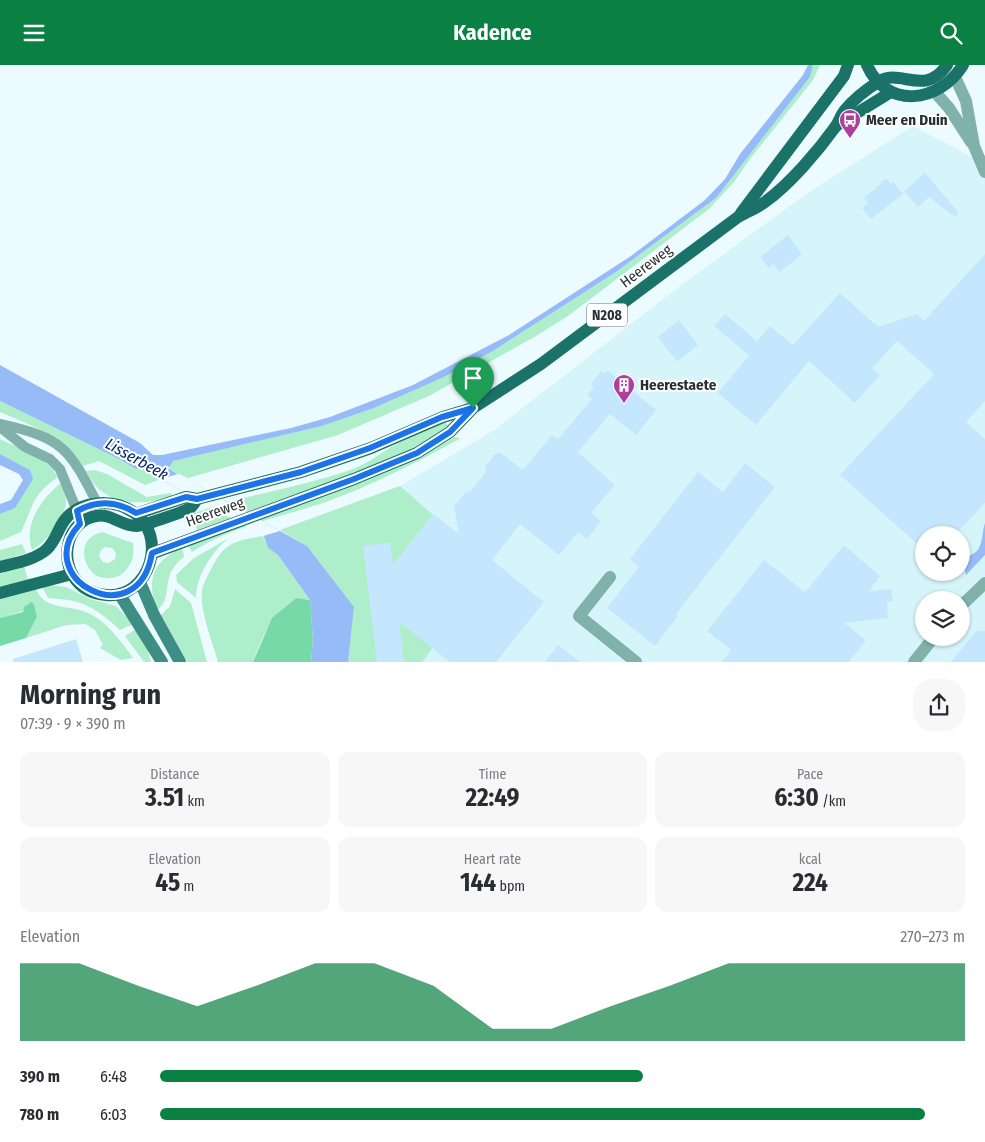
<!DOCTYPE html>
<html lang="en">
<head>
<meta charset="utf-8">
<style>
  body { margin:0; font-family:"Fira Sans Condensed",sans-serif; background:#f7f7f7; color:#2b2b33; height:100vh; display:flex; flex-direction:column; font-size:19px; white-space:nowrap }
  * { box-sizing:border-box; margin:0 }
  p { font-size:16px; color:#7c7c81 }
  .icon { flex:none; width:28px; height:28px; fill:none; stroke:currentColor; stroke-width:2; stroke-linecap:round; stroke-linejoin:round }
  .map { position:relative; height:597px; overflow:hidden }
  .details { display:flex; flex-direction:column; background:#fff; flex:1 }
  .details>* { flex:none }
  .tools { position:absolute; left:915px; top:461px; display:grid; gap:10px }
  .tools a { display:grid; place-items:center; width:55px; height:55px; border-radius:50%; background:#fff; box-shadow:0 1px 4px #0004; font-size:25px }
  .pin { position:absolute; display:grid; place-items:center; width:42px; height:42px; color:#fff; margin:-51px -21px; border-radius:50% 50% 50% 0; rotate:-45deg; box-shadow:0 0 5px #0007 }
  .pin .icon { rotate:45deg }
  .round { display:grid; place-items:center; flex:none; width:52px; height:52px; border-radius:20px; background:#f7f7f7 }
  .summary { display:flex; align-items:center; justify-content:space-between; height:85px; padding:0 20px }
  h1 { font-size:28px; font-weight:700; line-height:38px }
  .stats { display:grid; grid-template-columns:repeat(3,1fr); gap:8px; height:85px; padding:5px 20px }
  .stats div { display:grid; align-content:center; border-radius:12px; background:#f7f7f7; text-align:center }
  .stats b { font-size:25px; font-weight:700 }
  .stats small { font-size:14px; font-weight:400 }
  .stats p { font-size:14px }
  .chart { height:140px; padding:10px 20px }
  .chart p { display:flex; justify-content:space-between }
  .chart svg { width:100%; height:90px; margin-top:5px; fill:#0b8043; opacity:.7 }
  ul { padding:0 20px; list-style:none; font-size:16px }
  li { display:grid; grid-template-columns:80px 60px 1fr; align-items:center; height:38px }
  li i { height:12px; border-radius:6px; background:#0b8043 }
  header { display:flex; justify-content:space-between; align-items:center; height:65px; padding:0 20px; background:#0b8043; color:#fff; font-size:22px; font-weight:700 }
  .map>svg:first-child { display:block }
  .built { fill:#d6f5fa; fill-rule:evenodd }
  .green { fill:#afeecb; fill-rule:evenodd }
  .forest { fill:#76d9a7 }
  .water { fill:#97bbf7 }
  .pier { fill:#ebfbff }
  .building { fill:#c4e7fd }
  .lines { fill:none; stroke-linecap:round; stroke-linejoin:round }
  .lane { stroke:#80b1aa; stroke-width:10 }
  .street { stroke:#80b1aa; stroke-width:12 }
  .secondary { stroke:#3d8e85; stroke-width:12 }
  .primary { stroke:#1a7269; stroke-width:12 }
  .route-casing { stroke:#fff; stroke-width:10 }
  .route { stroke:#1a73e8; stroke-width:6 }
  .labels { text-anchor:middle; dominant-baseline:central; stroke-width:4; stroke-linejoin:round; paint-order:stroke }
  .shield { fill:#fff; stroke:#686d6f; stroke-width:1 }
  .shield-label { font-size:14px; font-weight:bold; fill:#272f31 }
  .poi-label { font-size:15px; font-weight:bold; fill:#272f31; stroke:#fff; text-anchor:start }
  .street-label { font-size:15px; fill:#272f31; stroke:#fff }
  .water-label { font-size:16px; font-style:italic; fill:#012867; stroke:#fff }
</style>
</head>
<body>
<header><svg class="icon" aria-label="menu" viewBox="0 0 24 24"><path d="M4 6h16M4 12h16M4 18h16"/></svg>Kadence<svg class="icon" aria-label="search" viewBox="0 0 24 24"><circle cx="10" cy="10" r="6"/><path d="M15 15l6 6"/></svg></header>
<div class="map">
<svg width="985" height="597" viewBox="0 0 985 597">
  <rect width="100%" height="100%" fill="#ebfbff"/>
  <!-- built -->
  <path class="built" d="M913,61l72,38v498h-646l-41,-139 102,-37 93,-55 183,-142 133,-97zM924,470h37v38h-37zM924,535h37v37h-37z"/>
  <!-- green -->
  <g class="green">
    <path d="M813,0h7l-7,15 -63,79 -16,23 -25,27 -141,107 -32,20 -107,60 -91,39 -150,43 -22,-10 5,-3 1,-4 150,-35 52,-18 68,-30 51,-27 123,-79 100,-74 94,-121z"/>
    <path d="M0,336l119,58 17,10 4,-1 21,11 -16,6 -46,-24 -16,5c-19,-31 -52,-40 -83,-54z"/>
    <path d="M445,356l4,6 -38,23 -59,25 -155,55 -6,-16c52,-19 107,-26 159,-44 16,-5 29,-16 43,-24 17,-10 35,-17 52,-25z"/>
    <path d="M454,372l7,1c-45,25 -90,48 -138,65 -45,15 -91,23 -131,49l-4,-7z"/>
    <path d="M0,374c20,10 47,18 58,38 -26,18 -24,27 -37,55l-21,9v-27l15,-6 15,-38 -30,-16z"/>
    <path d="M95,405l12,4 40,23 24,-4 1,4c-33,9 -69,10 -86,-26z"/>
    <path d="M61,418c2,6 5,12 5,19 -1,15 -21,42 -34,48 -9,-25 9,-51 29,-67z"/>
    <path d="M400,421l33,29 -44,55 -2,-27 -21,3 30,70 38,30 -12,16h-74l6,-55 -47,-61 -27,-16z"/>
    <path d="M102,467l31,11c4,24 -15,43 -38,32 -16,-14 -15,-38 7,-43zM105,482l7,1 4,5 -1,6 -6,4 -6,-1 -4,-6 2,-6z"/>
    <path d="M263,471l5,12 10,7 32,45 -14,-2c-24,18 -33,36 -43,64h-35c-5,-19 -19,-53 -16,-72 1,-7 6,-14 9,-21 14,-27 23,-28 52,-33z"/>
    <path d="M229,473c-16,12 -33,38 -33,60l-19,-16 -1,-7 18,-17z"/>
    <path d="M22,479l4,9 -26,8v-11z"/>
    <path d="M182,482l2,10c-26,19 -9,40 -27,53 -11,-32 -4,-48 25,-63z"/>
    <path d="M24,501l4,14 -28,8v-14z"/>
    <path d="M48,520l18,2 24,12 26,7 17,18 -13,6c-14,-13 -28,-25 -47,-29 -8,-2 -17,-2 -25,-3l-6,-12z"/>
    <path d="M36,523c7,23 33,16 52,25 20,9 35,31 48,49l-3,-4 -12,2 -21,-12 3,-3 -8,-15 -10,-6 -19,1 -40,13 11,-21 -3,-13 -3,-1 -4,1 -4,7 -23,7v-19z"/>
    <path d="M175,524l16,14 16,59h-20l-26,-47 9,-9z"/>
    <path d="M136,564l12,21 3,12h-7l-19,-26z"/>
  </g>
  <!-- forest -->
  <g class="forest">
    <path d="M296,533l14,2 3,40 -2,22h-58l19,-44z"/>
    <path d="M31,537l3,2 3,13 -11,21 -26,8v-28l23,-6 1,-5z"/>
  </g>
  <!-- water -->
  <g class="water">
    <path d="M808,0h5l-3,12 -94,121 -100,74 -123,79 -51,27 -68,30 -52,18 -149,35 -2,4 -4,3 140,78 47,61 -6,55h-37l2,-22 -3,-40 -32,-45 -10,-7 -5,-14 -123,-66 -4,1 -17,-10 -119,-58v-36l140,78 13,12h9l129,-27 39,-11 83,-32 96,-50 122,-79 74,-56 20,-21 15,-25 63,-79z"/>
    <path d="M0,389l30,16 3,9 -18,29 -15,6v-10l11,-4 12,-20 -4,-6 -19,-9z"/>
    <path d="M985,458v32l-19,20 -3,-13c4,-7 8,-6 13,-10 7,-6 6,-21 9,-29z"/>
  </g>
  <!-- pier -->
  <path class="pier" d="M178,409l102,57 -17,5 -102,-57z"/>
  <!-- building -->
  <g class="building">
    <path d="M925,108l34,40 -4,4 -26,-20 -11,10 -14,-16z"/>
    <path d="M886,114l5,5 2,-2 10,12 -32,25 -9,-11 6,-5 -4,-5z"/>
    <path d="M788,170l14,19 -22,18 -7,-8 -4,4 -9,-11z"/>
    <path d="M985,189v147l-19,21 19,17v64l-30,32h-31v15l-84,-75 94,-101 -37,-33 -25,27 8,7 -25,28 -46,-42 -53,64 -38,-32 31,-38 -35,-29 11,-12 32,27 13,-15 23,19 47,-52 38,34 39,-13 7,7z"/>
    <path d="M679,255l19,25 -21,17 -19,-25z"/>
    <path d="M607,305l49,40 -20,25 -26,-21 -32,38 37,33 -24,28 10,8 -14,18 -9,-7 -19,23 -39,-31 -28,36 52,42 -48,60h-46l-51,-40 5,40h-27l-14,-116 27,-3 3,22 40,-51 26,20 -5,-28 12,-14 5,-1 15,-19 -1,-5 11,-14h5l22,17 29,-35 6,4 34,-40 -5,-4 7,-8 -3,-3 10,-13 4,2z"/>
    <path d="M745,398l30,24 -99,127 2,2 -23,30 -48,-38 32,-41 -9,-8 68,-87 25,20z"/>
    <path d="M844,480l36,31 -11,15 22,-2 2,12 -6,1 1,16 -44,5 22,17 -17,22h-127l9,-12 -24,-19 57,-71 41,32z"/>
    <path d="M976,566h9v31h-34z"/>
    <path d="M76,574l7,23h-70v-3z"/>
    <path d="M558,580l22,17h-35z"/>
  </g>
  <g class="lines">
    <!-- lane -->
    <g class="lane">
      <path d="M0,359c63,14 69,24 97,79"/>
      <path d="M0,362l25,20 25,12 10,10 17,42"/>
    </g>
    <!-- street -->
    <g class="street">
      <path d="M955,12l11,24 8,45 11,26"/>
      <path d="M935,27l14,16 22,34"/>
      <path d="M610,512l-31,39 57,46"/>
      <path d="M961,541l24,-23"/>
      <path d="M914,597l20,-25"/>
    </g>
    <!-- secondary -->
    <g class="secondary">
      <path d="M140,517l14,33 26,47"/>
      <path d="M120,530l42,67"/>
    </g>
    <!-- primary -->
    <g class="primary">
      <path d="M867,0c20,45 72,38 96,0"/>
      <path d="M836,61l55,-34"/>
      <path d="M741,148l103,-137 4,-11"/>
      <path d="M136,449l50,-17 11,2 104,-27 70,-24 72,-31 30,-9"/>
      <path d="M153,488l201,-74 63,-26 33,-21 23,-24 68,-44 197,-147c9,-5 19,-9 27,-15 25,-18 53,-51 71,-76 3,-5 5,-11 9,-16 9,-11 22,-21 33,-28 22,-15 46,16 69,-17"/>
      <path d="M0,502c15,-4 34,-7 46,-17 9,-8 11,-19 18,-29 15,-21 49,-23 69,-9 36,23 17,87 -27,83 -12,-1 -23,-6 -30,-15 -17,-21 -9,-59 20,-64 15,-3 25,10 40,10 6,0 48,-14 54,-18 3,-2 5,-6 7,-9"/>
      <path d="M0,528l72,-19"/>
    </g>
  </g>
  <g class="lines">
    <!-- route casing -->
    <g class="route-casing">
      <path id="route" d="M473,343l-23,24 -33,21 -63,26 -202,74c-14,84 -123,25 -72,-29l-3,-13c20,-11 40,-10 59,2l50,-16 11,2 104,-27 69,-24 72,-31z"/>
    </g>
    <!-- route -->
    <use href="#route" class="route"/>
  </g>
  <!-- icons -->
  <defs>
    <g id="bus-pin" transform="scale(1.125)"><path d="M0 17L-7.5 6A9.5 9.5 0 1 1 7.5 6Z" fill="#af3f9c" stroke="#fff"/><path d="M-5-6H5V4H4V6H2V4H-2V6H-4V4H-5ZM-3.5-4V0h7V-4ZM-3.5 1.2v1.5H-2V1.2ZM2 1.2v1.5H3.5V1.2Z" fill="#fff"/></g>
    <g id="building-pin" transform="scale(1.125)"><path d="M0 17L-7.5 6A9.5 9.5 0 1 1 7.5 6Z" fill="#af3f9c" stroke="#fff"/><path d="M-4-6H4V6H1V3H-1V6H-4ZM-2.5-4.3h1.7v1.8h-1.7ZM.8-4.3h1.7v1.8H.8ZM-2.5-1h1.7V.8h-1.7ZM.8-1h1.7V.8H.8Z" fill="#fff"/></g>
  </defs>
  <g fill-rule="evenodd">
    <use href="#bus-pin" x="850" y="55"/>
    <use href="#building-pin" x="624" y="320"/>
  </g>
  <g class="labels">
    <!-- shield labels -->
    <rect class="shield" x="587" y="238.5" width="40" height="23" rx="4"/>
    <g class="shield-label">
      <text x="607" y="250">N208</text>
    </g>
    <!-- poi labels -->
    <g class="poi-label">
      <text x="866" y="55">Meer en Duin</text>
      <text x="640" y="320">Heerestaete</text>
    </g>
    <!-- street labels -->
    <g class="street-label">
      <text transform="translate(646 201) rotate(-37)">Heereweg</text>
      <text transform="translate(215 447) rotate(-20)">Heereweg</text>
    </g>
    <!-- water labels -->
    <g class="water-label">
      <text transform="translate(137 394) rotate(29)">Lisserbeek</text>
    </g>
  </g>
</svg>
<div class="tools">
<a><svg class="icon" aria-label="locate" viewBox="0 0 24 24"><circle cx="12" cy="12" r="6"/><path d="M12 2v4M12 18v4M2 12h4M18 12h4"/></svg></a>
<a><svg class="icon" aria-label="layers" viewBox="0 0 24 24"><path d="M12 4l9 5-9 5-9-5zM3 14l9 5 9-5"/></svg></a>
</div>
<div class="pin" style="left:473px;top:343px;background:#1e9e55"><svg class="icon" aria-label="arrive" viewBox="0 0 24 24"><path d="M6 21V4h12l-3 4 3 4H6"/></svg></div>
</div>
<section class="details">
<div class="summary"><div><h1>Morning run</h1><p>07:39 · 9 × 390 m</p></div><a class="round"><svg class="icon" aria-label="share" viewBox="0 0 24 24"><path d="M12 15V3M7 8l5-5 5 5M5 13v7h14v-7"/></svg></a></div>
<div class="stats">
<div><p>Distance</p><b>3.51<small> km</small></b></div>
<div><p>Time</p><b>22:49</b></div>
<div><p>Pace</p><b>6:30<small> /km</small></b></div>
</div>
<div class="stats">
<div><p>Elevation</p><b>45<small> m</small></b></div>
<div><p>Heart rate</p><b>144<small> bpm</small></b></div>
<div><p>kcal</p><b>224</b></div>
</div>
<div class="chart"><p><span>Elevation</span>270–273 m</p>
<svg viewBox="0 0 160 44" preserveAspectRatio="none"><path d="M0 44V6L10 6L20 17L30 27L40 17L50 6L60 6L70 17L80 38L90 38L100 27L110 17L120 6L130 6L140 6L150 6L160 6V44z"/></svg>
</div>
<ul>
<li><b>390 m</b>6:48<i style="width:60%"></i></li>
<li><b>780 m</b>6:03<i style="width:95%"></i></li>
</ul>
</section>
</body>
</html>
